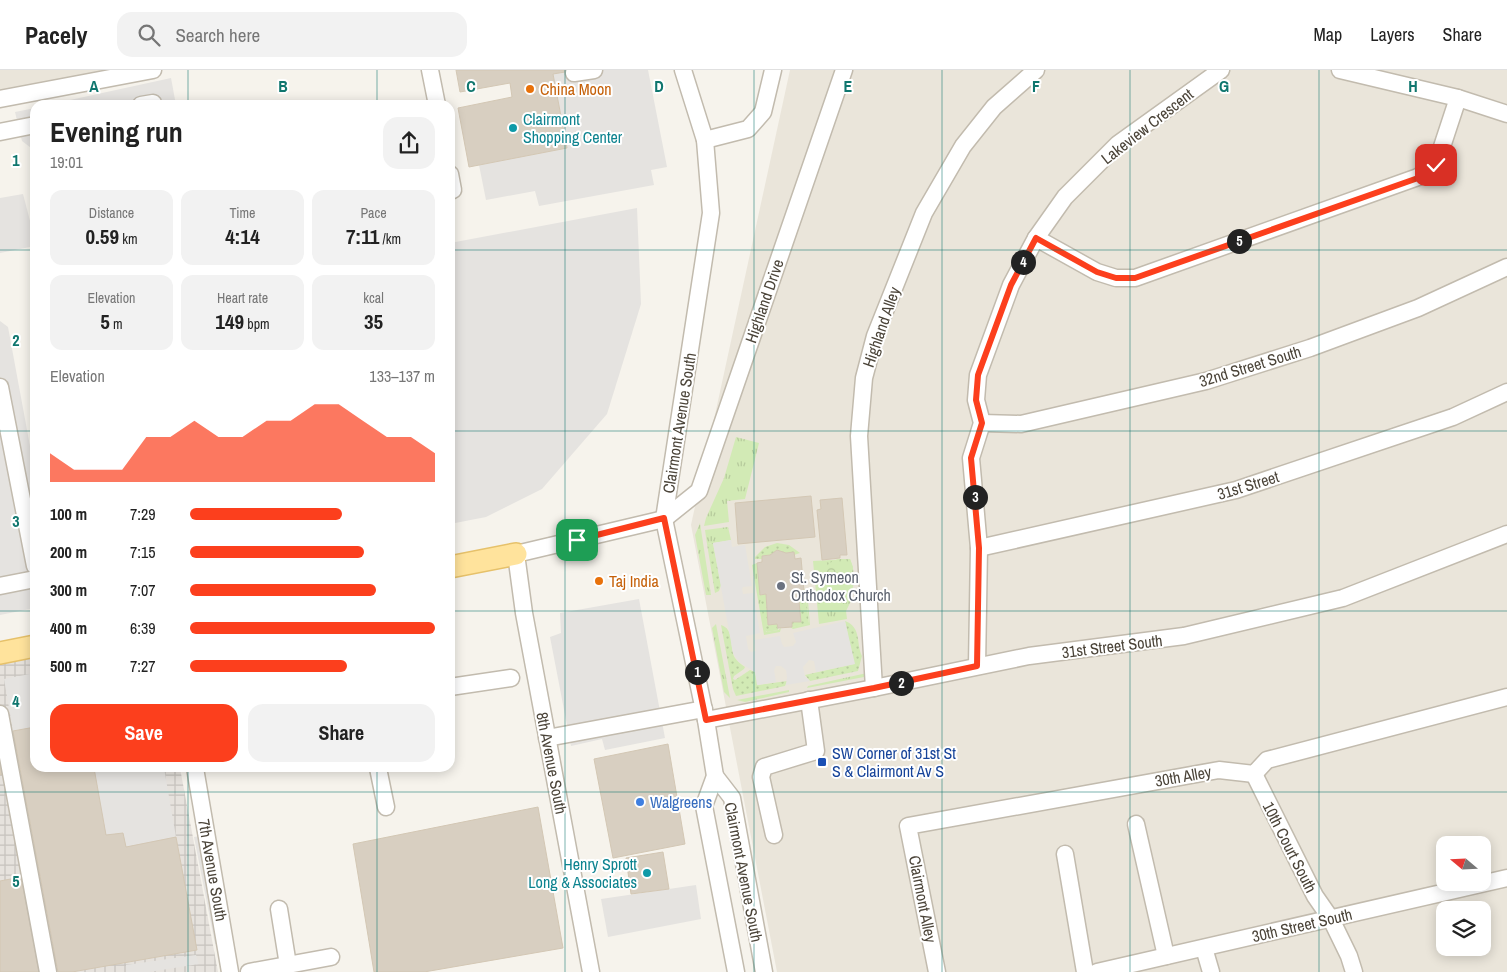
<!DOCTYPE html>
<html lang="en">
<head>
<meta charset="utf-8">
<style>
  body { margin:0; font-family:"Archivo Narrow",sans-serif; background:#f2f2f2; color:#222; height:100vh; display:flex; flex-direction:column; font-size:19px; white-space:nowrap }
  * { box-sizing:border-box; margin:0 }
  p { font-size:16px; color:#767676 }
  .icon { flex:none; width:28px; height:28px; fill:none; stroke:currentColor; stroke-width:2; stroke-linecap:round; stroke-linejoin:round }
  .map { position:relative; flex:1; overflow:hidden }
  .details { position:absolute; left:30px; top:30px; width:425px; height:672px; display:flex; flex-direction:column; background:#fff; border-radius:15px; box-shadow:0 2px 12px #0003 }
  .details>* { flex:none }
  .needle { width:32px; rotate:289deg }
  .tools { position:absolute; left:1436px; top:766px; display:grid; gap:10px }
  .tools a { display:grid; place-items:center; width:55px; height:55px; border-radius:10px; background:#fff; box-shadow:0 2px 12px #0003; font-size:25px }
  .pin { position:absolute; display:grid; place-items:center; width:42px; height:42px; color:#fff; margin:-21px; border-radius:10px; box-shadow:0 2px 8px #0006 }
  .km { position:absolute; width:25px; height:25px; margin:-12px; border-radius:50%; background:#222; color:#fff; font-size:14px; line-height:25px; text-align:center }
  .round { display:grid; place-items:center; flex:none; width:52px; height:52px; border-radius:15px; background:#f2f2f2 }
  .overview { display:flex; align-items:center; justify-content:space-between; height:85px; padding:0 20px }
  h1 { font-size:28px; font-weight:800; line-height:38px }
  .figures { display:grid; grid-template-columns:repeat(3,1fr); gap:8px; height:85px; padding:5px 20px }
  .figures div { display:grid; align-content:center; border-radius:12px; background:#f2f2f2; text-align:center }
  .figures b { font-size:21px; font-weight:800 }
  .figures small { font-size:14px; font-weight:400 }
  .figures p { font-size:14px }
  .chart { height:140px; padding:10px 20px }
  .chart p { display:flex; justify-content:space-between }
  .chart svg { width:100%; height:90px; margin-top:5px; fill:#fc3f1d; opacity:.7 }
  .cta { display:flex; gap:10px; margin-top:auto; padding:10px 20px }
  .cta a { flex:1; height:58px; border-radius:15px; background:#fc3f1d; color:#fff; font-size:20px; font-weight:800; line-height:58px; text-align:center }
  .cta a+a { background:#f2f2f2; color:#222 }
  ul { padding:0 20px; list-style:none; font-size:16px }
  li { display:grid; grid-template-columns:80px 60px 1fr; align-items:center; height:38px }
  li i { height:12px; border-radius:6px; background:#fc3f1d }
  header { display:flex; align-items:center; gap:30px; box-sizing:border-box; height:70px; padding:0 25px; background:#fff; border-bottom:1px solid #e0e0e0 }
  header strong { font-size:24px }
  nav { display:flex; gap:28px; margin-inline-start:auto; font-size:18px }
  .search { width:350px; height:45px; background:#f2f2f2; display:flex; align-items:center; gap:12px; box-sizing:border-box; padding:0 18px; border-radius:15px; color:#767676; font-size:19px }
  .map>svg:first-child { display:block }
  .residential { fill:#eae5da; fill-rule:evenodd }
  .industrial { fill:url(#industrial-grid) }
  .grass { fill:url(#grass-tufts) }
  .forest { fill:url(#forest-crowns) }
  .garden { fill:url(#garden-dots) }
  .parking { fill:#e5e3e0 }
  .building { fill:#d8cfc1; stroke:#d3c7b4 }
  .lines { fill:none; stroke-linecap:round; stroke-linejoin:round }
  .minor-casing { stroke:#c2bbae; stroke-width:19 }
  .major-casing { stroke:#e6c16a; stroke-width:24 }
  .minor { stroke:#fff; stroke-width:16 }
  .major { stroke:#ffe39c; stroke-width:21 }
  .route-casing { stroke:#fff; stroke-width:10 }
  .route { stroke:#fc3f1d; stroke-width:6 }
  .grid { fill:none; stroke:#0f766e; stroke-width:1; stroke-opacity:0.55 }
  .food-dot { fill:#e8710a; stroke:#fff; stroke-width:2 }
  .culture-dot { fill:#0f9aa8; stroke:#fff; stroke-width:2 }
  .worship-dot { fill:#6b7280; stroke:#fff; stroke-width:2 }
  .transit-dot { fill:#1a4fb4; stroke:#fff; stroke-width:2 }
  .shop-dot { fill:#3f7fe0; stroke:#fff; stroke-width:2 }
  .labels { text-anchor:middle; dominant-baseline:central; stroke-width:4; stroke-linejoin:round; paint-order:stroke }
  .food-label { font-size:16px; fill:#c56008; stroke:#fff; text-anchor:start }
  .culture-label { font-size:16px; fill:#0d838f; stroke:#fff; text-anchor:start }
  .street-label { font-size:16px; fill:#4b4439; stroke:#fff }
  .worship-label { font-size:16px; fill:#5b616d; stroke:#fff; text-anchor:start }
  .transit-label { font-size:16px; fill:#164399; stroke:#fff; text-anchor:start }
  .shop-label { font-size:16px; fill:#366cbe; stroke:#fff; text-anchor:start }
  .grid-label { font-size:16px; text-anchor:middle; font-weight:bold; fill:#0f766e; stroke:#fff; stroke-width:4; stroke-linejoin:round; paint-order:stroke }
</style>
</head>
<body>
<header>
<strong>Pacely</strong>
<div class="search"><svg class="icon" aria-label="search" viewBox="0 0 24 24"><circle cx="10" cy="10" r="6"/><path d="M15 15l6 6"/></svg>Search here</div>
<nav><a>Map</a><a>Layers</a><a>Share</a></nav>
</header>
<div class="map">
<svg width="1507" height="902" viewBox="0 0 1507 902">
  <defs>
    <pattern id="industrial-grid" width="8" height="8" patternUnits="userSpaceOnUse" patternTransform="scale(1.25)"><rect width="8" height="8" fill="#e6e2dd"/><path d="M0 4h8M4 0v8" fill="none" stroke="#c7c3be"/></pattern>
    <pattern id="grass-tufts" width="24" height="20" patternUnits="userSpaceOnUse" patternTransform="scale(1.25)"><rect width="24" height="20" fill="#d2eab5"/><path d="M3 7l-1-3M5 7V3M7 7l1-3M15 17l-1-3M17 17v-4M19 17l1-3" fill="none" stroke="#b6ca9c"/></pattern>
    <pattern id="forest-crowns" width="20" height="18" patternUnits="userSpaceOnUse" patternTransform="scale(1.25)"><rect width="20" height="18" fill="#d2eab5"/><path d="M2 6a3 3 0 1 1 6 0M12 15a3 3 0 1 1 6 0" fill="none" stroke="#b6ca9c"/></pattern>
    <pattern id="garden-dots" width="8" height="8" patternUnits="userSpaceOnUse" patternTransform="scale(1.25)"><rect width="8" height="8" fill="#d2eab5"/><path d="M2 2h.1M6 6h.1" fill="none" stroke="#b6ca9c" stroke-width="1.8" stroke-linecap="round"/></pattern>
  </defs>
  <rect width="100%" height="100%" fill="#f6f3ec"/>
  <!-- residential -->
  <g class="residential">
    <path d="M0,0h136l-136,28z"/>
    <path d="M790,0h717v902h-730l-86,-447zM1445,775h37v37h-37zM1445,840h37v38h-37z"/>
  </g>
  <!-- industrial -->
  <path class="industrial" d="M35,585v113h145l38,204h-218v-310z"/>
  <!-- grass -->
  <g class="grass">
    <path d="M736,367l23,6 -14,56 -18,2 2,21 -25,4 2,-8 18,-40z"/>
    <path d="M700,453l11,72h-5l-11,-60z"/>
    <path d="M728,457l3,13 -24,4 -2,-14z"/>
    <path d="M850,489l3,8 -1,4 2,8 -3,9 1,11 -6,12 1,8 -28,5 -6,-63z"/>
    <path d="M757,493l9,69 12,-2 3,-2 -1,4 -16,3 -12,-70z"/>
    <path d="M805,519h2l3,36 -17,4 -3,-2 17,-3 2,-2z"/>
    <path d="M716,554l14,74 -6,-6 -12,-64z"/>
    <path d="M867,603l-3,4 -57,11 1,-2z"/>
    <path d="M789,620v2l-44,10 -8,-2z"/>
  </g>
  <!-- forest -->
  <path class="forest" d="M838,489h12c2,5 5,16 4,21 0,6 -3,10 -2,17l-26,4c-3,-21 -11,-33 12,-42z"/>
  <!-- garden -->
  <g class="garden">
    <path d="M713,473l8,42 -2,6 -4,2 -8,-49z"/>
    <path d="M777,473l12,2 11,8 -6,2v-3l-8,1 -9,-3 -7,5 -8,1v3h-7v-2l10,-10z"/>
    <path d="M805,519l4,35 -17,3v-5l9,-1 -3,-30z"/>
    <path d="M766,524l2,31 9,-1 1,6 -11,2 -2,-2 -5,-35z"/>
    <path d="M845,551c17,6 11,24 17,35l-4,15 -48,10 -5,-6 49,-11z"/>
    <path d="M721,555c14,4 8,23 14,33 3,4 6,6 10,9l-1,2 -10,7 -1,3 2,1 15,-10 5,2 3,13 29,-4 -2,5 -49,10 -3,-7z"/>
  </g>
  <!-- parking -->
  <g class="parking">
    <path d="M564,0h84l19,97 -16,3 3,15 -115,21 -4,-15 -49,9 -7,-35 88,-17 -14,-74 11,-2z"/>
    <path d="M171,8l5,27h-129z"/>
    <path d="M35,38v43l-13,-10 -7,-29z"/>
    <path d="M23,124l12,46v6l-35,7v-55z"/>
    <path d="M637,138l4,96 -34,110 -65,75 -56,28 -36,7v-281z"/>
    <path d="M0,251l8,6 24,130h3v151l-35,7z"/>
    <path d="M731,470l1,7 13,-2 7,41 -9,1 -1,2 1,5 10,-1 7,40 -14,3 2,13 3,3 5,-1 -2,-11 26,-4 2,8 2,3 9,-1 3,-4 -3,-9 52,-12 10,43 -39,8 -2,-11 -5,-1 -6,7 2,10 5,4 -24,4 1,-8 -1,-7 -5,-4h-5l-2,4 2,12 -19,3 -2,-13 -16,-10 -6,-9 -20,-110z"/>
    <path d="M639,529l26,139 -60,12 -3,-11 -31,7 -21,-109 11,-4 -1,-20z"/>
    <path d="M35,603v54l-22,4 -9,-52z"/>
    <path d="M94,698h70l12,69 -50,10 -3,-14 -17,2z"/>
    <path d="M200,766l20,107 -5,1 -21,-107z"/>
    <path d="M696,815l5,34 -93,18 -7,-38z"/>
    <path d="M196,885l3,9 -50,8h-23v-7z"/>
  </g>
  <!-- building -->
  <g class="building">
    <path d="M456,0h108l1,2 -12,2 14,74 -98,19 -11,-59 54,-11 -2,-14 -50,9z"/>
    <path d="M811,426l4,41 -77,7 -3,-41z"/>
    <path d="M842,428l5,57h-7v3l-18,2 -5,-50 4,-1 -1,-9z"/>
    <path d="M777,480l9,3 8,-1 1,7 6,-1 3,33h-6l3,31h-9v5l-14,1 -1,-4 -9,1 -2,-31 -6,1 -3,-32 5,-1v-6l8,-1z"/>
    <path d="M35,657v41h59l12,67 17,-2 3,14 50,-10 21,113 -125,22h-14l-45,-241z"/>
    <path d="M668,674l17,100 -72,14 -19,-99z"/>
    <path d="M4,688l3,15 -7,2v-16z"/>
    <path d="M538,737l25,141 -139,24h-50l-21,-128z"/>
    <path d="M663,782l6,37 -38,5 -5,-36z"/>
    <path d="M21,807l18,95h-39v-91z"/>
  </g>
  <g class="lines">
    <!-- minor casing -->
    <g class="minor-casing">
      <g id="minor">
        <path d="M430,0l7,35"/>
        <path d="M683,0l22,70 6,73 -47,306 42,201 9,56 -11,30 32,166"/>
        <path d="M1340,0l118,28 49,16"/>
        <path d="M574,3l20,-3"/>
        <path d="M0,29l153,-29"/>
        <path d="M141,35l12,-2v2"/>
        <path d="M0,62l35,-7"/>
        <path d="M705,70l43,-11 15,-17 10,-42"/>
        <path d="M450,104l3,16 -3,1"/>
        <path d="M1036,168l61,34 19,6h19l283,-101 18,-12 22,-67"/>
        <path d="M0,317l35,179"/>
        <path d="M982,353l39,1 185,-43 104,-33 108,-40 89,-41"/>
        <path d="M979,478l257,-58 217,-73 54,-25"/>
        <path d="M0,516l35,-7"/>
        <path d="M977,596l2,-118 -8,-90 11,-35 -6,-23 2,-25 33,-90 25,-47 29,-41 53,-53 103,-74"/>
        <path d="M450,617l61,-9"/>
        <path d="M874,618l-15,-252 5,-58 11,-42 49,-123 39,-67 31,-39 42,-37"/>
        <path d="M0,644l48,258"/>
        <path d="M706,650l168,-32 155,-32 155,-20 159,-38 164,-64"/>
        <path d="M547,668l157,-29"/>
        <path d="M195,698l35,204"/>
        <path d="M378,698l8,39"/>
        <path d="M1254,704l61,122 16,23 18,37 5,16"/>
        <path d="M715,706l17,22 32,174"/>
        <path d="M1136,754l30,132"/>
        <path d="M774,765l-13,-58 3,-10 52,-16 -7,-51"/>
        <path d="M1065,784l20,118"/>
        <path d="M279,839l9,56"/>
        <path d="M1204,878l7,24"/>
        <path d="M249,902l82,-15"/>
        <path d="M591,902l-67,-359 -8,-59 148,-35 35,-28 145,-421"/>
        <path d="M937,902l-29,-146 311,-56 35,4 13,-14 240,-63"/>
        <path d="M1097,902l410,-94"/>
      </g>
    </g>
    <!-- major casing -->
    <g class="major-casing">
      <g id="major">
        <path d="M450,497l66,-13"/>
        <path d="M0,583l35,-7"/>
      </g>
    </g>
    <!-- minor -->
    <use href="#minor" class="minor"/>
    <!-- major -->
    <use href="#major" class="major"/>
  </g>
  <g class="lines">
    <!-- route casing -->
    <g class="route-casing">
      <path id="route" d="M577,470l87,-22 42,202 168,-32 103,-22 2,-118 -8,-90 11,-35 -6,-23 2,-25 33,-90 25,-47 61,34 19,6h19l283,-100 18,-13"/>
    </g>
    <!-- route -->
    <use href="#route" class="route"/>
  </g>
  <!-- grid -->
  <path class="grid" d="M188,0v35M377,0v35M565,0v902M754,0v902M942,0v902M1130,0v902M1319,0v902M0,180h35M450,180h1057M0,361h35M450,361h1057M0,541h35M450,541h1057M188,698v204M377,698v204M0,722h1507"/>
  <!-- markers -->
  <g class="food-dot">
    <circle cx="530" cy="19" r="5"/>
    <circle cx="599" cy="511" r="5"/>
  </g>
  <g class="culture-dot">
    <circle cx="513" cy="58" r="5"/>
    <circle cx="647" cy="803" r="5"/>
  </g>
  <circle class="worship-dot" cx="781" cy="516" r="5"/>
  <rect class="transit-dot" x="817" y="687" width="10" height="10" rx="2.5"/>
  <circle class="shop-dot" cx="640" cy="732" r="5"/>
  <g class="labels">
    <!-- food labels -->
    <g class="food-label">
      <text x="540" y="19">China Moon</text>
      <text x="609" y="511">Taj India</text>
    </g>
    <!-- culture labels -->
    <g class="culture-label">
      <text x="523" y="49">Clairmont<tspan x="523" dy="18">Shopping Center</tspan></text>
      <text x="637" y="794" text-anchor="end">Henry Sprott<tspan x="637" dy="18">Long &amp; Associates</tspan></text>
    </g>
    <!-- street labels -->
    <g class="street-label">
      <text transform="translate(1147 56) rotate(-38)">Lakeview Crescent</text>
      <text transform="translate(764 231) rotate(-71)">Highland Drive</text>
      <text transform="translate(881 257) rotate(-71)">Highland Alley</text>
      <text transform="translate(1250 296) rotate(-17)">32nd Street South</text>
      <text transform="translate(679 353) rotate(-81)">Clairmont Avenue South</text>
      <text transform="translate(1248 415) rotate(-17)">31st Street</text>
      <text transform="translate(1112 576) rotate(-7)">31st Street South</text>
      <text transform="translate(552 693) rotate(79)">8th Avenue South</text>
      <text transform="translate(1183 706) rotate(-10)">30th Alley</text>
      <text transform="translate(1290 777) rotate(63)">10th Court South</text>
      <text transform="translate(213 800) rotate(80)">7th Avenue South</text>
      <text transform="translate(744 802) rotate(79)">Clairmont Avenue South</text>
      <text transform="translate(923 829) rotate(79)">Clairmont Alley</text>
      <text transform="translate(1302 855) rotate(-13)">30th Street South</text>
    </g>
    <!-- worship labels -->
    <g class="worship-label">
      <text x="791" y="507">St. Symeon<tspan x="791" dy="18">Orthodox Church</tspan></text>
    </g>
    <!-- transit labels -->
    <g class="transit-label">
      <text x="832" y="683">SW Corner of 31st St<tspan x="832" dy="18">S &amp; Clairmont Av S</tspan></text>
    </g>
    <!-- shop labels -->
    <g class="shop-label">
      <text x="650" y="732">Walgreens</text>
    </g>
  </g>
  <g class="grid-label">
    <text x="94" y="22">A</text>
    <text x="283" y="22">B</text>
    <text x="471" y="22">C</text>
    <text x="659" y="22">D</text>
    <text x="848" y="22">E</text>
    <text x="1036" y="22">F</text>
    <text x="1224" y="22">G</text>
    <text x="1413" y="22">H</text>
    <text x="16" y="96">1</text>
    <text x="16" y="276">2</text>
    <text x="16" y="457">3</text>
    <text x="16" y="637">4</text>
    <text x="16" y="817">5</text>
  </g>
</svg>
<div class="tools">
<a><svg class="needle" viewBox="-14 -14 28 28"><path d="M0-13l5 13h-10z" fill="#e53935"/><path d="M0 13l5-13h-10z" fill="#767676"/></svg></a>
<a><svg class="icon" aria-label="layers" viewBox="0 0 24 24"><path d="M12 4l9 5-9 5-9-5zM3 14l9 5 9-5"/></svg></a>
</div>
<div class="pin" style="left:577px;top:470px;background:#1e9e55"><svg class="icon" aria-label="arrive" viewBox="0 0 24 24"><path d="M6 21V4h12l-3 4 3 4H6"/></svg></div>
<div class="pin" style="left:1436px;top:95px;background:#d93025"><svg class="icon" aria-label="check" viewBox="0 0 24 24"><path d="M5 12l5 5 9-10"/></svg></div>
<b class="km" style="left:697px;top:602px">1</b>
<b class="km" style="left:901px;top:613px">2</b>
<b class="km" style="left:975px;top:427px">3</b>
<b class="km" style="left:1023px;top:192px">4</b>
<b class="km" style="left:1239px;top:171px">5</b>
<section class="details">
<div class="overview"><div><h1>Evening run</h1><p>19:01</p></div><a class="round"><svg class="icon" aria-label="share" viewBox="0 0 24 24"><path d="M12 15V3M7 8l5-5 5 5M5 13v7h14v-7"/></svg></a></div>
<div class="figures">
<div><p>Distance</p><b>0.59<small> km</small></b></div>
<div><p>Time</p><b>4:14</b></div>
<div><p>Pace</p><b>7:11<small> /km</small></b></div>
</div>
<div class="figures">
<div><p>Elevation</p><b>5<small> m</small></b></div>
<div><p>Heart rate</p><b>149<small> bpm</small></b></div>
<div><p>kcal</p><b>35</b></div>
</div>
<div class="chart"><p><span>Elevation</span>133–137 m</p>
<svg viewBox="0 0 160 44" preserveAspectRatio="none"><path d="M0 44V30L10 38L20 38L30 38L40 22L50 22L60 14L70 22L80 22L90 14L100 14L110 6L120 6L130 14L140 22L150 22L160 30V44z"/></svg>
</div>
<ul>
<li><b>100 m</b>7:29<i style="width:62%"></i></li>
<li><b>200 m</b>7:15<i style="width:71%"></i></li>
<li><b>300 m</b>7:07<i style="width:76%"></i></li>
<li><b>400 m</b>6:39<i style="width:100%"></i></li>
<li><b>500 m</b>7:27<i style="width:64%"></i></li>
</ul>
<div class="cta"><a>Save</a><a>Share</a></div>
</section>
</div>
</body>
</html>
